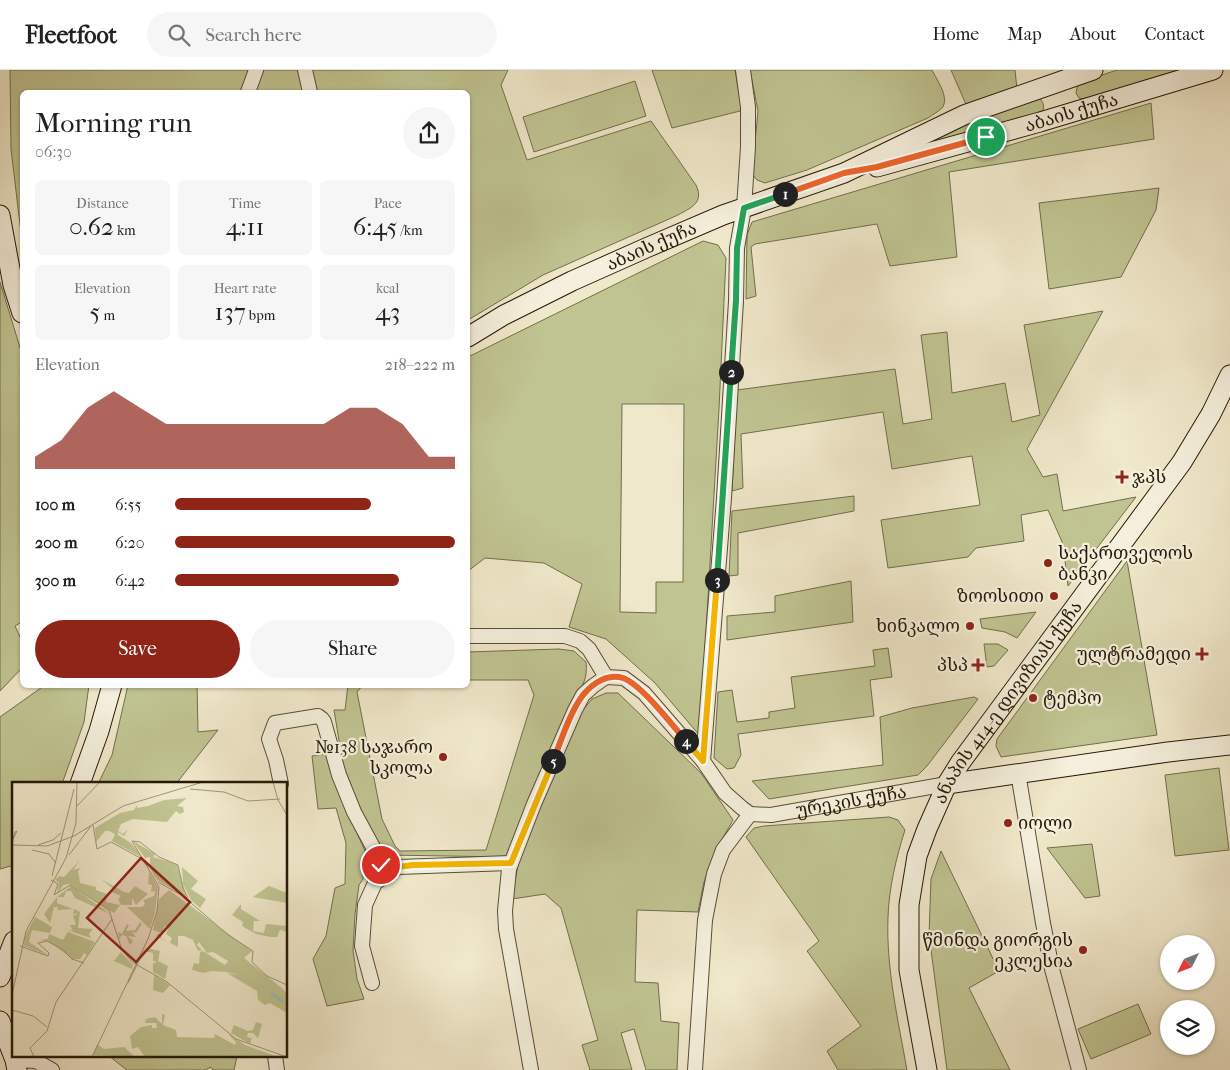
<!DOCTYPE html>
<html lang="en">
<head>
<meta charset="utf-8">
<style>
  body { margin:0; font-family:"IM FELL French Canon","Noto Serif Georgian",serif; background:#f6f6f6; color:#202124; height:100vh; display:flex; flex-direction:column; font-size:19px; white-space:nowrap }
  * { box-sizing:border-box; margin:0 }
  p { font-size:16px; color:#757577 }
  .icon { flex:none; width:28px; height:28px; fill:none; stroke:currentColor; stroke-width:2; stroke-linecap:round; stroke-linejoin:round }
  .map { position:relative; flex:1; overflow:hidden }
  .sheet { position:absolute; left:20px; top:20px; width:450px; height:598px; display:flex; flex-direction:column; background:#fff; border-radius:8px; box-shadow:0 1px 4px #0004 }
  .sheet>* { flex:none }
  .needle { width:32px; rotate:228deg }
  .fabs { position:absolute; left:1160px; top:865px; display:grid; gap:10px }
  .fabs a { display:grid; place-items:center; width:55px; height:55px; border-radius:50%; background:#fff; box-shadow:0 1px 4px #0004; font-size:25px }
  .pin { position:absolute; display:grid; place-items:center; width:42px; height:42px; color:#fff; margin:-21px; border:2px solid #fff; border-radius:50%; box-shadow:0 1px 5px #0007 }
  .km { position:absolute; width:25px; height:25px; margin:-12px; border-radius:50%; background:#222; color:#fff; font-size:14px; line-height:25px; text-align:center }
  .round { display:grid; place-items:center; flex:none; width:52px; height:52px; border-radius:26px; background:#f6f6f6 }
  .headline { display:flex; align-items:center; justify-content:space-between; height:85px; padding:0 15px }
  h1 { font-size:28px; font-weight:600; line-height:38px }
  .figures { display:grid; grid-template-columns:repeat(3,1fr); gap:8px; height:85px; padding:5px 15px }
  .figures div { display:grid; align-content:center; border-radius:8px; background:#f6f6f6; text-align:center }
  .figures b { font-size:25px; font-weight:600 }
  .figures small { font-size:14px; font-weight:400 }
  .figures p { font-size:14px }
  .chart { height:140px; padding:10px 15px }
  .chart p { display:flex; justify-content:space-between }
  .chart svg { width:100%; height:90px; margin-top:5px; fill:#8f2418; opacity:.7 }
  .cta { display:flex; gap:10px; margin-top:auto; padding:10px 15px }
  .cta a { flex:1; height:58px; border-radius:30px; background:#8f2418; color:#fff; font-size:20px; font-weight:600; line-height:58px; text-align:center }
  .cta a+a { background:#f6f6f6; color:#202124 }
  ul { padding:0 15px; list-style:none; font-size:16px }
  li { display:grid; grid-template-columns:80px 60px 1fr; align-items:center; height:38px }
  li i { height:12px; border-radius:6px; background:#8f2418 }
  header { display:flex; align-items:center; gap:30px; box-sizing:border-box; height:70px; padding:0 25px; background:#fff; border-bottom:1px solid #e0e0e0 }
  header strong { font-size:24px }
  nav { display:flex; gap:28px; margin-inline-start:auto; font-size:18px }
  .search { width:350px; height:45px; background:#f6f6f6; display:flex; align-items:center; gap:12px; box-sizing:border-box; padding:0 18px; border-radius:28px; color:#757577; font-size:19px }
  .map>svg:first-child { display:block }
  .green { fill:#c0c492; stroke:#726e4c; fill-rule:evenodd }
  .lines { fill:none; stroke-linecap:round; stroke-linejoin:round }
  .street-casing { stroke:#584c38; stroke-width:16 }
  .secondary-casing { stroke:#251807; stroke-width:21 }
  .street { stroke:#f5f0dd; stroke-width:14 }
  .secondary { stroke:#f5f0dd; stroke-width:19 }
  .split-1-casing { stroke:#fff; stroke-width:10 }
  .split-2-casing { stroke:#fff; stroke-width:10 }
  .split-3-casing { stroke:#fff; stroke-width:10 }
  .split-4-casing { stroke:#fff; stroke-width:10 }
  .split-5-casing { stroke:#fff; stroke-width:10 }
  .split-6-casing { stroke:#fff; stroke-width:10 }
  .split-1 { stroke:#f0652b; stroke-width:6 }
  .split-2 { stroke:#22a559; stroke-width:6 }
  .split-3 { stroke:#22a559; stroke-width:6 }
  .split-4 { stroke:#f5b400; stroke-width:6 }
  .split-5 { stroke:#f0652b; stroke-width:6 }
  .split-6 { stroke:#f5b400; stroke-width:6 }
  .poi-dot { fill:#8f2418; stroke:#f5f0dd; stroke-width:2 }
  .labels { text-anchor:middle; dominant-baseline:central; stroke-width:4.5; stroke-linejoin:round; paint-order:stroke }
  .street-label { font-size:18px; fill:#251807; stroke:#f5f0dd }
  .poi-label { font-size:18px; fill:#251807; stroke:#f5f0dd; text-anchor:end }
  .inset-river { fill:none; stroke:#9ac0b9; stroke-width:2.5 }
  .inset-road { fill:none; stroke:#9f957c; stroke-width:1 }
  .view { fill:#8f2418; fill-opacity:0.15; stroke:#8f2418; stroke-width:2.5 }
  .inset-edge { fill:none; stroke:#251807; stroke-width:2.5 }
</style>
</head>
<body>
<header>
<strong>Fleetfoot</strong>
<div class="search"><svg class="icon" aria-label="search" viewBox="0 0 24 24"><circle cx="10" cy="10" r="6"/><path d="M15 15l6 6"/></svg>Search here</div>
<nav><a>Home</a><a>Map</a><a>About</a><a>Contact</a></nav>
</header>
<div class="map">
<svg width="1230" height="1000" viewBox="0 0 1230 1000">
  <rect width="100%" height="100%" fill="#f0e8ca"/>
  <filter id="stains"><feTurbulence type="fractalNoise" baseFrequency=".004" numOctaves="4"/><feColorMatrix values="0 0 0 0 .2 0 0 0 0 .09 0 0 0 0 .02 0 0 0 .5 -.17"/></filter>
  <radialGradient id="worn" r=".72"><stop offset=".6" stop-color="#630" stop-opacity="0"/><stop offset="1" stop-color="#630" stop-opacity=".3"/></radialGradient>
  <!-- green -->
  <g class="green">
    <path d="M10,0h498l-7,15 26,75 124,-39 45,64c8,18 -4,22 -18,30l-135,60 -75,45v-228h-446v149l-11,-92z"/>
    <path d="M652,0h83l6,36 -1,5 -68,17z"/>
    <path d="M750,0h182c5,10 18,28 10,38 -4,4 -10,7 -14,10l-121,52 -42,13 -8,-3 -5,-6 6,-63z"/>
    <path d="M951,0h64l2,19 -49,20z"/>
    <path d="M1117,0h61l-94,29 -5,-1 -3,-5 2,-10z"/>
    <path d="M635,11l11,35 -112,36 -11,-35z"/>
    <path d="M1037,25c5,6 9,10 5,17l-131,39 -3,-4z"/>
    <path d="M1151,33l3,36 -205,33 8,85 -67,9 -13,-42 -122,20 -4,3 5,49 -10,3 1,-64 5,-13z"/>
    <path d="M1159,118l-3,22 -35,67 -72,12 -10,-86z"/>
    <path d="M703,171l15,4 8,13 -7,151 -19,327 -45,-53 -49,-44 -37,-12 13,-43 -38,-21 -59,-5 -17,13v-214zM622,334h62l-1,178h-27v31l-36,-1z"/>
    <path d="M0,212l22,72v268l-7,4 7,15v27l-22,23z"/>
    <path d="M1103,241l-76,138 16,28 14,-3 6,37 73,-14 -68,89 -5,-42 -15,-34 -27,5 3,26 -48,7 -8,9 -80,11 -7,-48 99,-15 -8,-49 -80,13 -9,-57 -142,22 2,54 -11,3 5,-101 158,-21 8,55 29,-5 -11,-84 26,-3 5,61 53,-10 7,39 28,-7 -16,-90z"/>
    <path d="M854,426v15l-116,22v42l-9,1 3,-65z"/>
    <path d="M1127,491l30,174 -156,22 -5,-11 1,-7z"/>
    <path d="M851,511l2,41 -126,18v-24l48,-4v-16z"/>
    <path d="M1036,542l-19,26 -12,-6 -23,-4 -2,-9z"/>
    <path d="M984,574h14l10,6 -14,16 -7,1z"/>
    <path d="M888,578l4,29 -22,3 4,36 -136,18 3,21 -7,13 -7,1 -13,-11 4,-66 14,-2 5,32 32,-4v-6l26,-4 -4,-31 84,-11 -2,-16z"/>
    <path d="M559,579l15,2 12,11c2,18 -4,25 -14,39l-64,156 -121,-2 -20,-30 -24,-60 -9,-55h11l3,-25h15l-6,7 25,127 13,27 5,5 86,-1 48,-155 -6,-15h-60v-28z"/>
    <path d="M45,615h44l-5,37 -22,62h-48v81l-14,4v-152z"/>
    <path d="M128,615h69l1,47 20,-2 -42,54h-78l14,-29z"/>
    <path d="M606,623h12l83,80 32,47 -17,30 -12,32 -6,30 -61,-2 -2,72 23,1 3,38 18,2 -2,47h-31l-12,-41 -13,4 11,37h-42l-8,-25 16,-5 -37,-132 -16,-14 -33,5 9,-51 61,-137 10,-12z"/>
    <path d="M974,627l4,2 -51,67 -9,9 -149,24 -17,-18 131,-16 -3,-48 32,-9z"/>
    <path d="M326,684l9,29 30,68 -2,28 -4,6 -4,29 -2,36 4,29 7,20 -37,7 -14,-47 13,-23 9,-48 10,-4 1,-41 -10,-35 -18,1 -6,-53z"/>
    <path d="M1219,698l10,82 -54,6 -10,-81z"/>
    <path d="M889,747l9,3 7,10c-9,28 -16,58 -17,87 -2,51 10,103 19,153h-69l-11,-19 34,-25 -54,-75 12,-10 -73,-104 8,-9 10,-2z"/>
    <path d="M1092,774l8,52 -15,2 -38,-50z"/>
    <path d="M941,781l58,120 -30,17 41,82h-63l-18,-135 2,-56z"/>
    <path d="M1138,934l13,30 -60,25 -13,-30z"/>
    <path d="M109,986h128l-3,14h-21l-2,-3 -6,3h-78z"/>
  </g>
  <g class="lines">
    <!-- street casing -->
    <g class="street-casing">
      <g id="street">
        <path d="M305,0l5,22"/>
        <path d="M248,22l8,-22"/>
        <path d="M468,566h97l15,5 9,8 17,28"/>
        <path d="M703,691l21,-263 12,-197 1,-53 7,-40 4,-61v-40l-5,-37"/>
        <path d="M1018,703l25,150 9,46 27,101"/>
        <path d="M281,714l-5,-24 -7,-21 6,-16 43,-7 4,3 2,3 15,53 15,37 33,61"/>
        <path d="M372,913l-10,-37 3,-41 10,-22 23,-16 113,-4"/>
        <path d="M275,986l2,14"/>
        <path d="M15,990l21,1 16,9"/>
        <path id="s1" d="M531,1000l-25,-141 -1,-18 4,-42 25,-65 41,-94 8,-15 10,-9 13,-9 18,1 20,15 59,68 22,32 17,15 8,6 21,1 176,-31"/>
        <path d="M695,1000l10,-150 9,-46 9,-24 27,-36"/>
      </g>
    </g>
    <!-- secondary casing -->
    <g class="secondary-casing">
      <g id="secondary">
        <path id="s2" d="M877,97l163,-45 173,-52"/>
        <path d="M0,145l13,70 9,28"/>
        <path id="s3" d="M468,267l36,-22 68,-34 74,-33 77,-33 121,-42 120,-58 129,-45"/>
        <path d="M80,714l19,-53 13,-46"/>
        <path d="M947,714l221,-32 62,-7"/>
        <path d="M0,907l14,-36"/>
        <path d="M0,951l15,39 2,10"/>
        <path id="s4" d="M927,1000l-18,-100v-65l8,-49 10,-27 20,-45 13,-21 222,-301 29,-48 19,-39"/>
      </g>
    </g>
    <!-- street -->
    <use href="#street" class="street"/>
    <!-- secondary -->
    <use href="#secondary" class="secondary"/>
  </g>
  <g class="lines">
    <!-- split-1 casing -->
    <g class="split-1-casing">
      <path id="split-1" d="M785,124l59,-21 33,-6 109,-30"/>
    </g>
    <!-- split-2 casing -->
    <g class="split-2-casing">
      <path id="split-2" d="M731,302l5,-72 1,-52 7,-40 41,-14"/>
    </g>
    <!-- split-3 casing -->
    <g class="split-3-casing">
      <path id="split-3" d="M717,510l14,-208"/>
    </g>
    <!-- split-4 casing -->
    <g class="split-4-casing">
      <path id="split-4" d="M686,671l17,20 14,-181"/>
    </g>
    <!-- split-5 casing -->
    <g class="split-5-casing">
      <path id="split-5" d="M553,691c8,-20 17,-49 30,-66 10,-12 25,-22 40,-17 19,7 49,47 63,63"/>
    </g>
    <!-- split-6 casing -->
    <g class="split-6-casing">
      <path id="split-6" d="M381,795l6,8 11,-6 15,-2 98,-2 42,-102"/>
    </g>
    <!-- split-1 -->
    <use href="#split-1" class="split-1"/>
    <!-- split-2 -->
    <use href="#split-2" class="split-2"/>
    <!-- split-3 -->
    <use href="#split-3" class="split-3"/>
    <!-- split-4 -->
    <use href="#split-4" class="split-4"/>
    <!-- split-5 -->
    <use href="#split-5" class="split-5"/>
    <!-- split-6 -->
    <use href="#split-6" class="split-6"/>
  </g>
  <!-- markers -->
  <g class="poi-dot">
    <path d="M1119.5 399.5h5v5h5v5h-5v5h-5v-5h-5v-5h5z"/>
    <circle cx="1048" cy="493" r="5"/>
    <circle cx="1054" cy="526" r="5"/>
    <circle cx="970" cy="556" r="5"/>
    <path d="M1199.5 576.5h5v5h5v5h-5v5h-5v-5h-5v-5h5z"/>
    <path d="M975.5 587.5h5v5h5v5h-5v5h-5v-5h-5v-5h5z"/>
    <circle cx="1033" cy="628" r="5"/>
    <circle cx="443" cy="687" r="5"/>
    <circle cx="1008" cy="753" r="5"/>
    <circle cx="1083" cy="880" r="5"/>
  </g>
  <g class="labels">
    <!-- street labels -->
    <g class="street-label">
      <text stroke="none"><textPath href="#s2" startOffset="202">აბაის ქუჩა</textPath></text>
      <text stroke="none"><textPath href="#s3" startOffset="205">აბაის ქუჩა</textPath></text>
      <text stroke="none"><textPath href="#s4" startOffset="396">ანაპის 414-ე დივიზიას ქუჩა</textPath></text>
      <text stroke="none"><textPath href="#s1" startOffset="729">ურეკის ქუჩა</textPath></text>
    </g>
    <!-- poi labels -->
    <g class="poi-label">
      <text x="1132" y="407" text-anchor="start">ჯპს</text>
      <text x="1058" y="483" text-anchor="start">საქართველოს<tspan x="1058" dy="21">ბანკი</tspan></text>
      <text x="1044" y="526">ზოოსითი</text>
      <text x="960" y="556">ხინკალო</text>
      <text x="1191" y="584">ულტრამედი</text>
      <text x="968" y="595">პსპ</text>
      <text x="1043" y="628" text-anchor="start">ტემპო</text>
      <text x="433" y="677">№138 საჯარო<tspan x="433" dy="21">სკოლა</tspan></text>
      <text x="1018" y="753" text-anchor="start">იოლი</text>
      <text x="1073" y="870">წმინდა გიორგის<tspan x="1073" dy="21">ეკლესია</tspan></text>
    </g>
  </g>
  <!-- overview -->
  <g transform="translate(12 712)">
    <rect width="275" height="275" fill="#f0e8ca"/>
    <path d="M175,16l-10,8 6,1 1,5 -4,2 -4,-3 -9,11 -34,-3 -12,5 -3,7 5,3 5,-5 -4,7 -6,-4v3l13,8 12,15 -31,-17 3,-7 -6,-3h-4l-9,11 -1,-14 25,-15 14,-3 3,-5v3l11,-2 16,-6zM121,59l22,13 -2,3 24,7 10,34 -31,-19 -6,-11v-11l-5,1zM68,78l-7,10 8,-2 8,1 -8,-1 -3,3 2,12 16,4v3l11,4 -1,8 14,3 -6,8 -44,-29 -7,1 -6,9 2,-11 -4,-3 4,-4 5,1zM170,85l16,14 -7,8 15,10 -6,9 -9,-8 -8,-16zM137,90l9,15 -3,26 -5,16 -23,-22h15l3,-3 -2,-4 11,-4 1,-5 -4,1 1,-7 -4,-1zM89,97l23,13 5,1 6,-7 13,8 -12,11 -4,-7v7h-11l-3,-6 3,-3 -7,-3 -4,-3h5zM59,104l39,28 -35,-16 -4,-7h-5l-2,6h-7zM257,104l18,7v10l-34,-6zM157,108l83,61 -8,7 39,31 4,5v19l-17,-10 -5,2 -7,-5 -1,-9 -30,-18 13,2 -13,-3 -16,-1 -7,2 -12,-3 2,-7 5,1 1,-12 3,-1 22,14 3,-4 -15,-9 -6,1 -8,-11 -2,3 5,5 -4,1 -5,-11 -9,-4h-6v11l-22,-11 3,-3 3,1 -1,4 9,5 2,-5 -6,-4 2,-5 -3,-4 -3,8 -9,-3 6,-31zM45,115v6l16,6 -16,1 1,-3h-4l-4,16 -6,-9zM229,122v5l19,12h-6l-1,10 11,2 2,-9 21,2v6l-7,-2 -3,7h-7l-14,-3 -14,-8 1,-4 -11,-7zM62,127l6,3 -2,16 15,1 -4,5 2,4 -24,-8 6,1 -3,-6h6l-3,-9 6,-3 -6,1zM23,135l17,10 -2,6 -18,-3 -3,12 19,13 -24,-9 1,-10zM125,137l5,5 -6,9 -4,-1 4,5 -8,-1 5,5 -3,4 -4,-9 -4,-1 -3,4 -1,-7 4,2 5,-10 2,1 -3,6 9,-1 5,-8zM56,150l27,10 -8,13 -3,-2 -4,6h-7l-25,-18 -9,-1 9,-1 1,-5 14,6zM134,166l14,3 -2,10 10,5 -3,13 -12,-7v-8l4,-3h-4v-8l-9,-2zM109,170l12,13 -1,4 -18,-8zM142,193l16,10 -7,8 -10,-3zM150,232l3,1 -2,10 13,5 1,7 37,1 1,-4 20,11 1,-3 -9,-9 18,12 33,12h-133l-7,-10 -6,2 -2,-13 11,-9 11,-2v3h5l-1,-5h-11l1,-4 9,-2 7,7zM244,240l6,2 -4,14 -5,-5h-5l-1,4 5,1 -2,6 -19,-11 3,-8 14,6 5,-1zM85,262l7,5 20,-2 11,10 -42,-2z" fill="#c0c492"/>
    <path class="inset-river" d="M259,211l12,9"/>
    <path class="inset-road" d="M261,0l5,18 9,15M178,7l34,3 24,9 32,-2M65,24l23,-24M81,43l4,24 14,-7 33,18M120,59l8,1 19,15 19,8 5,23 5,10M0,61l3,-11 2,-1 -4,8M0,63l35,1 27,-10 49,-30 80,-24M26,63l15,-5 8,-7M20,68l17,4 6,8M57,73l22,-29M40,94l22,-87M39,98l7,4 -4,11 16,-10 39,25 13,40 10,12 35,20 69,57 51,18M146,100l25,14 44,38 26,17 -1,11 15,14 20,9M8,164l28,10 1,-3 -11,-10 9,-2 15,8 10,10 12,4M116,201l16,-32M0,213l14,-64 40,-73 10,-35 1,-41M0,228l21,6 14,11M22,275l-4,-9 17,-17 9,-29 56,-83M80,275l56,-118 9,-28 2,-24 -27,-46"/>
    <path class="view" d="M129,76l49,44 -54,60 -49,-44z"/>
    <rect width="275" height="275" class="inset-edge"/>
  </g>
  <rect width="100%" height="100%" filter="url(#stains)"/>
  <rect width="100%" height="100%" fill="url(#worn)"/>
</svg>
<div class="fabs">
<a><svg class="needle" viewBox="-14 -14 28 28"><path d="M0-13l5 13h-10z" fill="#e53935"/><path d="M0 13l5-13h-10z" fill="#757577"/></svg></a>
<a><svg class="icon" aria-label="layers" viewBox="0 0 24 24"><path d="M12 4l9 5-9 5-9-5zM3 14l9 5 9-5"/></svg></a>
</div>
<div class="pin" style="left:986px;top:67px;background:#1e9e55"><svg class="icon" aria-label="arrive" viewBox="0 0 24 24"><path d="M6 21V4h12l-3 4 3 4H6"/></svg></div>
<div class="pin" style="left:381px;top:795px;background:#d93025"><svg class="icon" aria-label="check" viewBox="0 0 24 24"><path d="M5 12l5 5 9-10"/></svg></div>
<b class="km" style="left:785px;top:124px">1</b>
<b class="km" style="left:731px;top:302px">2</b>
<b class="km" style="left:717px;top:510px">3</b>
<b class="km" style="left:686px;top:671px">4</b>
<b class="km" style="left:553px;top:691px">5</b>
<section class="sheet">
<div class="headline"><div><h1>Morning run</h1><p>06:30</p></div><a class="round"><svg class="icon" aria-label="share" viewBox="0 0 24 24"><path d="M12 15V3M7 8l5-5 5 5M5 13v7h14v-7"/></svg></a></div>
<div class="figures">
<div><p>Distance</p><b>0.62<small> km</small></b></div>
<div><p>Time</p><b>4:11</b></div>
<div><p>Pace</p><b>6:45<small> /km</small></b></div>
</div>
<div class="figures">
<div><p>Elevation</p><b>5<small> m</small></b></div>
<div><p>Heart rate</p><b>137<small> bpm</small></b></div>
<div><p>kcal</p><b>43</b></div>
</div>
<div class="chart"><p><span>Elevation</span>218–222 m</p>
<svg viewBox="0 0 160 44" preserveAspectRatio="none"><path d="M0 44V38L10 30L20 14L30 6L40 14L50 22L60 22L70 22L80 22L90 22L100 22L110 22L120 14L130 14L140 22L150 38L160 38V44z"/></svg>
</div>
<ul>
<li><b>100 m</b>6:55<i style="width:70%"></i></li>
<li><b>200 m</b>6:20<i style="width:100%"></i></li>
<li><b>300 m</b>6:42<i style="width:80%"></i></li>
</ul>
<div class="cta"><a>Save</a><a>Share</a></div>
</section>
</div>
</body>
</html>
